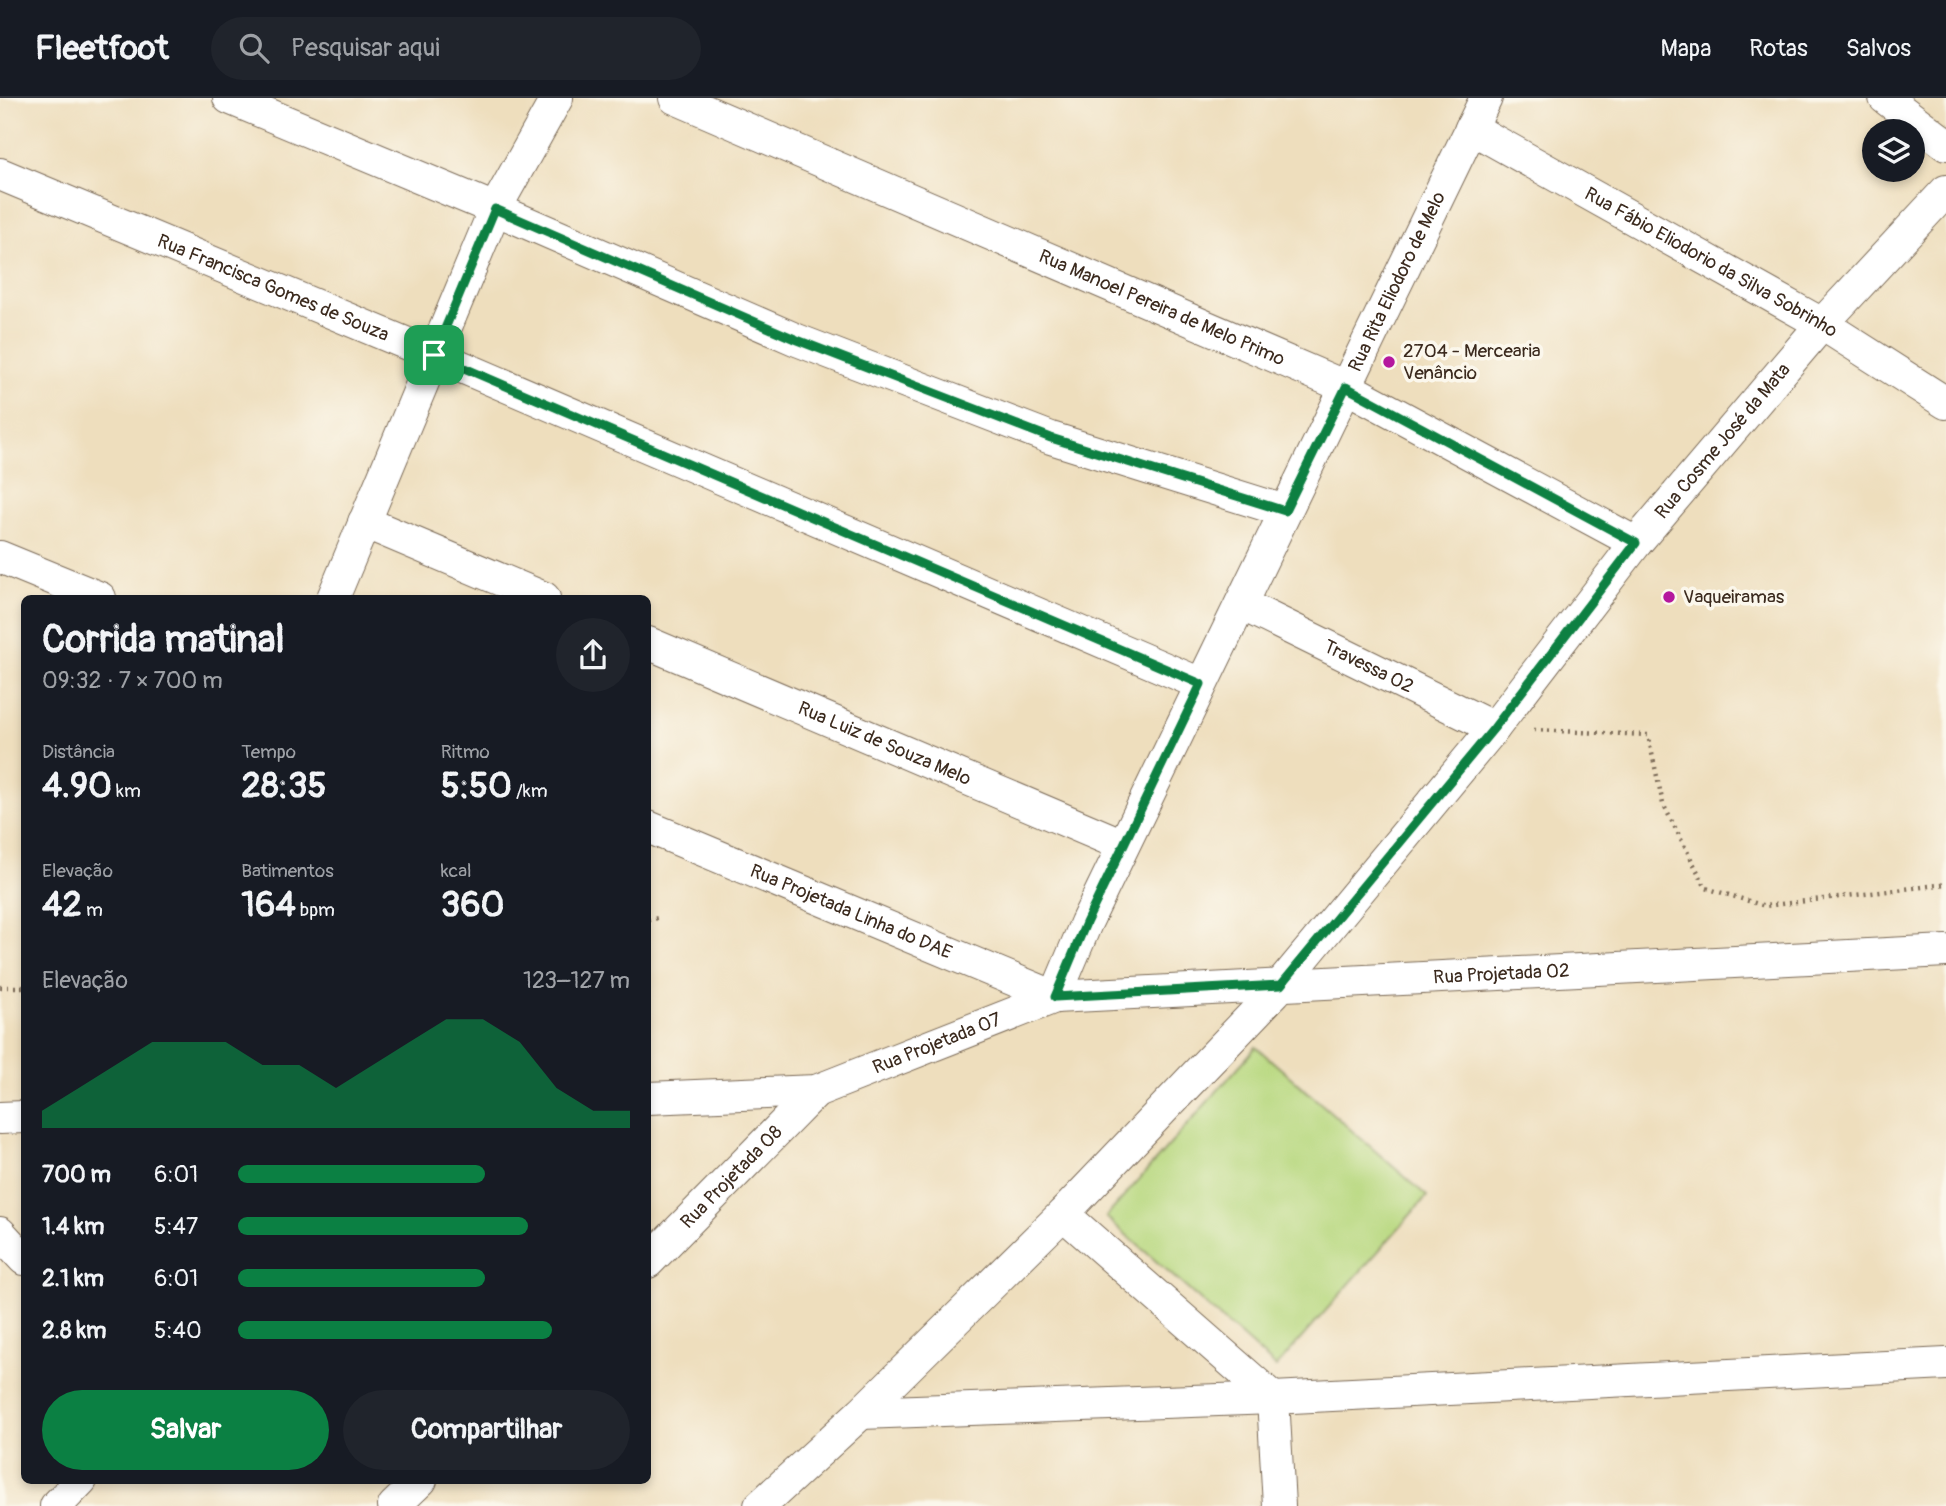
<!DOCTYPE html>
<html lang="pt">
<head>
<meta charset="utf-8">
<style>
  body { margin:0; font-family:Pangolin,sans-serif; background:#20242c; color:#f1f3f6; height:100vh; display:flex; flex-direction:column; font-size:26px; white-space:nowrap }
  * { box-sizing:border-box; margin:0 }
  p { font-size:23px; color:#9ea1a6 }
  .icon { flex:none; width:38px; height:38px; fill:none; stroke:currentColor; stroke-width:2; stroke-linecap:round; stroke-linejoin:round }
  .map { position:relative; flex:1; overflow:hidden }
  .drawer { position:absolute; left:21px; top:497px; width:630px; height:889px; display:flex; flex-direction:column; background:#171b24; border-radius:10px; box-shadow:0 4px 10px #0003 }
  .drawer>* { flex:none }
  .tools { position:absolute; left:1862px; top:21px; display:grid; gap:14px }
  .tools a { display:grid; place-items:center; width:63px; height:63px; border-radius:50%; background:#171b24; box-shadow:0 4px 10px #0003; font-size:35px }
  .pin { position:absolute; display:grid; place-items:center; width:60px; height:60px; color:#fff; margin:-30px; border-radius:14px; box-shadow:0 4px 10px #0006 }
  .round { display:grid; place-items:center; flex:none; width:74px; height:74px; border-radius:37px; background:#20242c }
  .summary { display:flex; align-items:center; justify-content:space-between; height:119px; padding:0 21px }
  h1 { font-size:38px; font-weight:800; line-height:52px }
  .figures { display:grid; grid-template-columns:repeat(3,1fr); gap:10px; height:119px; padding:7px 21px }
  .figures div { display:grid; align-content:center }
  .figures b { font-size:35px; font-weight:800 }
  .figures small { font-size:19px; font-weight:400 }
  .figures p { font-size:19px }
  .chart { height:196px; padding:14px 21px }
  .chart p { display:flex; justify-content:space-between }
  .chart svg { width:100%; height:126px; margin-top:7px; fill:#0b8043; opacity:.7 }
  .primary-button { display:flex; gap:14px; margin-top:auto; padding:14px 21px }
  .primary-button a { flex:1; height:80px; border-radius:42px; background:#0b8043; color:#fff; font-size:28px; font-weight:800; line-height:80px; text-align:center }
  .primary-button a+a { background:#20242c; color:#f1f3f6 }
  ul { padding:0 21px; list-style:none; font-size:23px }
  li { display:grid; grid-template-columns:112px 84px 1fr; align-items:center; height:52px }
  li i { height:18px; border-radius:9px; background:#0b8043 }
  header { display:flex; align-items:center; gap:42px; box-sizing:border-box; height:98px; padding:0 35px; background:#171b24; border-bottom:2px solid #363941 }
  header strong { font-size:33px }
  nav { display:flex; gap:38px; margin-inline-start:auto; font-size:24px }
  .search { width:490px; height:63px; background:#20242c; display:flex; align-items:center; gap:18px; box-sizing:border-box; padding:0 24px; border-radius:38px; color:#9ea1a6; font-size:26px }
  .map>svg:first-child { display:block }
  .green { fill:#b8d87f; stroke:#7a814e; stroke-width:2 }
  .lines { fill:none; stroke-linecap:round; stroke-linejoin:round }
  .minor-casing { stroke:#7a6956; stroke-width:34 }
  .path { stroke:#7a6956; stroke-width:4.5; stroke-dasharray:2 5; stroke-linecap:butt }
  .minor { stroke:#fff; stroke-width:32 }
  .route-casing { stroke:#fff; stroke-width:14 }
  .route { stroke:#0b8043; stroke-width:9 }
  .poi-dot { fill:#b5179e; stroke:#fbf7ec; stroke-width:2.5 }
  .labels { text-anchor:middle; dominant-baseline:central; stroke-width:7; stroke-linejoin:round; paint-order:stroke }
  .street-label { font-size:19px; fill:#3b2a1e; stroke:#fbf7ec }
  .poi-label { font-size:19px; fill:#3b2a1e; stroke:#fbf7ec; text-anchor:start }
</style>
</head>
<body>
<header>
<strong>Fleetfoot</strong>
<div class="search"><svg class="icon" aria-label="search" viewBox="0 0 24 24"><circle cx="10" cy="10" r="6"/><path d="M15 15l6 6"/></svg>Pesquisar aqui</div>
<nav><a>Mapa</a><a>Rotas</a><a>Salvos</a></nav>
</header>
<div class="map">
<svg width="1946" height="1408" viewBox="0 0 1946 1408">
  <rect width="100%" height="100%" fill="#fbf7ec"/>
  <filter id="ink" filterUnits="userSpaceOnUse"><feTurbulence type="fractalNoise" baseFrequency=".0143" numOctaves="2"/><feDisplacementMap in="SourceGraphic" scale="14" xChannelSelector="R" yChannelSelector="G"/><feConvolveMatrix kernelMatrix="1 2 1 2 8 2 1 2 1" color-interpolation-filters="sRGB"/></filter>
  <filter id="wash" filterUnits="userSpaceOnUse"><feTurbulence type="fractalNoise" baseFrequency=".00686" numOctaves="4" result="noise"/><feDisplacementMap in="SourceGraphic" scale="28" xChannelSelector="R" yChannelSelector="G"/><feGaussianBlur stdDeviation="1.57" result="paint"/><feColorMatrix in="noise" values="0 0 0 0 0 0 0 0 0 0 0 0 0 0 0 0 0 1.4 0 .05"/><feComposite in="paint" operator="in"/></filter>
  <g filter="url(#wash)">
    <rect width="100%" height="100%" fill="#eedebd"/>
    <!-- green -->
    <path class="green" d="M1256,949l171,149 -151,171 -170,-150z"/>
  </g>
  <g filter="url(#ink)">
    <g class="lines">
      <!-- minor casing -->
      <g class="minor-casing">
        <g id="minor">
          <path d="M229,0l266,111 302,131 254,98 234,73"/>
          <path id="s1" d="M675,0l671,289 290,156"/>
          <path d="M1885,0l61,46"/>
          <path id="s2" d="M1471,30l351,196 124,79"/>
          <path id="s3" d="M0,76l434,181 767,329"/>
          <path d="M364,424l180,76"/>
          <path d="M0,459l100,41"/>
          <path d="M333,500l162,-389 62,-111"/>
          <path id="s4" d="M1241,506l253,124"/>
          <path id="s5" d="M648,545l475,202"/>
          <path id="s6" d="M648,729l407,170"/>
          <path id="s7" d="M1055,899l31,-74 400,-825"/>
          <path id="s8" d="M648,1000l168,-7 239,-94 891,-46"/>
          <path d="M0,1020l24,-1"/>
          <path d="M1063,1116l210,184 6,108"/>
          <path d="M0,1135l24,26"/>
          <path id="s9" d="M648,1164l168,-171"/>
          <path d="M861,1315l412,-15 673,-34"/>
          <path d="M56,1408l25,-26"/>
          <path d="M394,1408l27,-26"/>
          <path id="s10" d="M760,1408l101,-93 202,-199 212,-222 219,-264 142,-185 186,-219 124,-133"/>
        </g>
      </g>
      <!-- path -->
      <g class="path">
        <path d="M1534,632l114,5 15,69 43,84 59,18 181,-22"/>
        <path d="M648,822l10,-2"/>
        <path d="M0,889h24"/>
      </g>
      <!-- minor -->
      <use href="#minor" class="minor"/>
    </g>
  </g>
  <g class="lines" filter="url(#ink)">
    <!-- route casing -->
    <g class="route-casing">
      <path id="route" d="M495,111l302,131 254,98 234,73 61,-124 290,156 -142,185 -213,257 -226,12 31,-74 115,-239 -767,-329z"/>
    </g>
    <!-- route -->
    <use href="#route" class="route"/>
  </g>
  <!-- markers -->
  <g class="poi-dot">
    <circle cx="1389" cy="264" r="7"/>
    <circle cx="1669" cy="499" r="7"/>
  </g>
  <g class="labels">
    <!-- street labels -->
    <g class="street-label">
      <text stroke="none"><textPath href="#s2" startOffset="275">Rua Fábio Eliodorio da Silva Sobrinho</textPath></text>
      <text stroke="none"><textPath href="#s7" startOffset="793">Rua Rita Eliodoro de Melo</textPath></text>
      <text stroke="none"><textPath href="#s3" startOffset="296">Rua Francisca Gomes de Souza</textPath></text>
      <text stroke="none"><textPath href="#s1" startOffset="530">Rua Manoel Pereira de Melo Primo</textPath></text>
      <text stroke="none"><textPath href="#s10" startOffset="1438">Rua Cosme José da Mata</textPath></text>
      <text stroke="none"><textPath href="#s4" startOffset="142">Travessa 02</textPath></text>
      <text stroke="none"><textPath href="#s5" startOffset="257">Rua Luiz de Souza Melo</textPath></text>
      <text stroke="none"><textPath href="#s6" startOffset="220">Rua Projetada Linha do DAE</textPath></text>
      <text stroke="none"><textPath href="#s8" startOffset="872">Rua Projetada 02</textPath></text>
      <text stroke="none"><textPath href="#s8" startOffset="298">Rua Projetada 07</textPath></text>
      <text stroke="none"><textPath href="#s9" startOffset="119">Rua Projetada 08</textPath></text>
    </g>
    <!-- poi labels -->
    <g class="poi-label">
      <text x="1403" y="253">2704 - Mercearia<tspan x="1403" dy="22">Venâncio</tspan></text>
      <text x="1683" y="499">Vaqueiramas</text>
    </g>
  </g>
</svg>
<div class="tools">
<a><svg class="icon" aria-label="layers" viewBox="0 0 24 24"><path d="M12 4l9 5-9 5-9-5zM3 14l9 5 9-5"/></svg></a>
</div>
<div class="pin" style="left:434px;top:257px;background:#1e9e55"><svg class="icon" aria-label="arrive" viewBox="0 0 24 24"><path d="M6 21V4h12l-3 4 3 4H6"/></svg></div>
<section class="drawer">
<div class="summary"><div><h1>Corrida matinal</h1><p>09:32 · 7 × 700 m</p></div><a class="round"><svg class="icon" aria-label="share" viewBox="0 0 24 24"><path d="M12 15V3M7 8l5-5 5 5M5 13v7h14v-7"/></svg></a></div>
<div class="figures">
<div><p>Distância</p><b>4.90<small> km</small></b></div>
<div><p>Tempo</p><b>28:35</b></div>
<div><p>Ritmo</p><b>5:50<small> /km</small></b></div>
</div>
<div class="figures">
<div><p>Elevação</p><b>42<small> m</small></b></div>
<div><p>Batimentos</p><b>164<small> bpm</small></b></div>
<div><p>kcal</p><b>360</b></div>
</div>
<div class="chart"><p><span>Elevação</span>123–127 m</p>
<svg viewBox="0 0 160 44" preserveAspectRatio="none"><path d="M0 44V38L10 30L20 22L30 14L40 14L50 14L60 22L70 22L80 30L90 22L100 14L110 6L120 6L130 14L140 30L150 38L160 38V44z"/></svg>
</div>
<ul>
<li><b>700 m</b>6:01<i style="width:63%"></i></li>
<li><b>1.4 km</b>5:47<i style="width:74%"></i></li>
<li><b>2.1 km</b>6:01<i style="width:63%"></i></li>
<li><b>2.8 km</b>5:40<i style="width:80%"></i></li>
</ul>
<div class="primary-button"><a>Salvar</a><a>Compartilhar</a></div>
</section>
</div>
</body>
</html>
